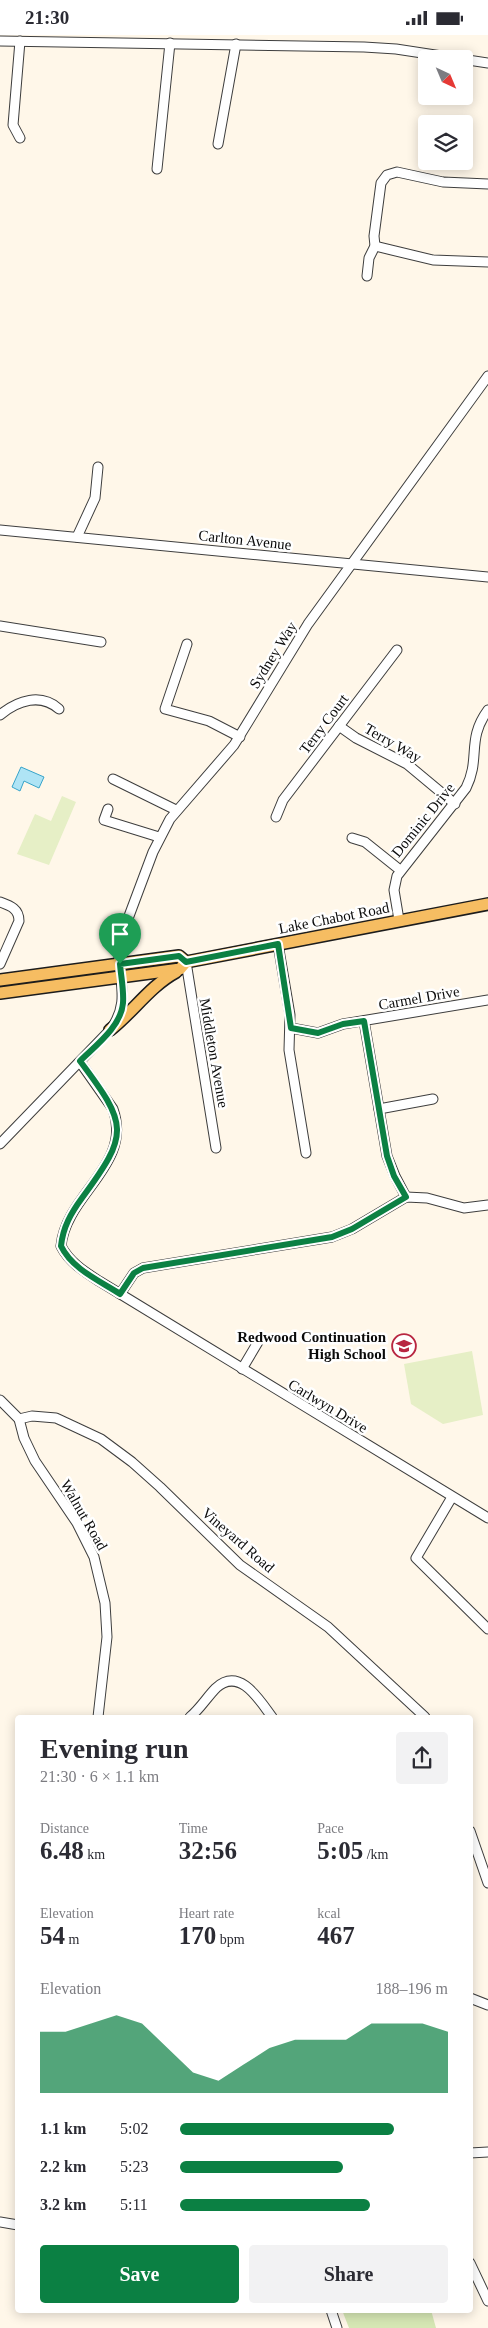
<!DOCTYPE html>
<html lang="en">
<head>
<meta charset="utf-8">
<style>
  body { margin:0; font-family:"Times New Roman",serif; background:#f2f2f3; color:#2b2b33; height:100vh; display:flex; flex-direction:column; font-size:19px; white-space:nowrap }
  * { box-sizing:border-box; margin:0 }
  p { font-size:16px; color:#7c7c81 }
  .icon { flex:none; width:28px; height:28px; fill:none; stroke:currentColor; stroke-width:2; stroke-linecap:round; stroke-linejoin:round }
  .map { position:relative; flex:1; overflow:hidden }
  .panel { position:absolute; left:15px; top:1680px; width:458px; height:598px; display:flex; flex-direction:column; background:#fff; border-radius:5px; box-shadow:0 2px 12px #0003 }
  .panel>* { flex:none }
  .needle { width:32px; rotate:136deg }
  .buttons { position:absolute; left:418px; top:15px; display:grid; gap:10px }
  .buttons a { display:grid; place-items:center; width:55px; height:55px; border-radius:5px; background:#fff; box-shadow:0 2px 12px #0003; font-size:25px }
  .pin { position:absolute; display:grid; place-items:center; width:42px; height:42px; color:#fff; margin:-51px -21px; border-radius:50% 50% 50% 0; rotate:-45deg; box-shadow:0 0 5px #0007 }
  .pin .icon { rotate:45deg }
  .round { display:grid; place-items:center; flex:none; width:52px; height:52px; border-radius:5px; background:#f2f2f3 }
  .overview { display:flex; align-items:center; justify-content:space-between; height:85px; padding:0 25px }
  h1 { font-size:28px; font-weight:800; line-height:38px }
  .stats { display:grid; grid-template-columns:repeat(3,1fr); gap:8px; height:85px; padding:5px 25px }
  .stats div { display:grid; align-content:center }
  .stats b { font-size:25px; font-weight:800 }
  .stats small { font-size:14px; font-weight:400 }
  .stats p { font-size:14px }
  .chart { height:140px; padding:10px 25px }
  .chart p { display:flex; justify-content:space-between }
  .chart svg { width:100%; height:90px; margin-top:5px; fill:#0b8043; opacity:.7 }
  .primary-button { display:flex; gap:10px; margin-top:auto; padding:10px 25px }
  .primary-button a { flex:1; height:58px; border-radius:5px; background:#0b8043; color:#fff; font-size:20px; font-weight:800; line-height:58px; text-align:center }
  .primary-button a+a { background:#f2f2f3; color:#2b2b33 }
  ul { padding:0 25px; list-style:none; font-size:16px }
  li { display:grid; grid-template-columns:80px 60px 1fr; align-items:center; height:38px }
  li i { height:12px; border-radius:6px; background:#0b8043 }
  .status { display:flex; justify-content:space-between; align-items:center; height:35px; padding:0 25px; background:#fff; direction:ltr }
  .status svg { height:14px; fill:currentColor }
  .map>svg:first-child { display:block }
  .green { fill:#d6e7b4 }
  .pitch { fill:#e6efc6 }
  .water { fill:#afe4f5; stroke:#37a4ca }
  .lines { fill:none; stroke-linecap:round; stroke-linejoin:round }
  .minor-casing { stroke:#3e3e3e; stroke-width:11 }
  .major-casing { stroke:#1c1c1c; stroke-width:14 }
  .minor { stroke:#fff; stroke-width:9 }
  .major { stroke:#f6bd62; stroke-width:11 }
  .route-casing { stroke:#fff; stroke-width:10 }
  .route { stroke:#0b8043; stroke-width:6 }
  .labels { text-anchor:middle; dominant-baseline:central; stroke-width:5; stroke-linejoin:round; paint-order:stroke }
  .street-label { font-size:15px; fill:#0b0b0b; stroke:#fff }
  .poi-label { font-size:15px; font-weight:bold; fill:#0b0b0b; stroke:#fff; text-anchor:end }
</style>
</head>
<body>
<div class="status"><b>21:30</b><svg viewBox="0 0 49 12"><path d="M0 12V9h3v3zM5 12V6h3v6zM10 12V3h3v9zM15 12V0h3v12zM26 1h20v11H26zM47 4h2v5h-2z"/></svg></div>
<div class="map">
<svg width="488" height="2293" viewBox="0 0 488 2293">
  <rect width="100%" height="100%" fill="#fff7e9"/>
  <!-- green -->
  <path class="green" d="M342,2275h89l5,18h-87z"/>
  <!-- pitch -->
  <g class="pitch">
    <path d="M62,761l14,6 -27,63 -32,-11 18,-40 16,7z"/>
    <path d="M472,1316l11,64 -40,9 -32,-20 -7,-40z"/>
  </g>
  <!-- water -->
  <path class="water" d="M21,732l23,10 -5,11 -15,-7 -4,10 -8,-4z"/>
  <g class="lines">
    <!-- minor casing -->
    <g class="minor-casing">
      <g id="minor">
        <path d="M0,6l364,6 32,2 92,14"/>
        <path d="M20,103l-7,-13 7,-84"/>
        <path d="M218,109l18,-100"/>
        <path d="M157,134l13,-126"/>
        <path d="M375,211l58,14 55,2"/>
        <path d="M367,241l2,-18 6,-12 -1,-10 7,-53 6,-8 10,-3 46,10 45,2"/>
        <path d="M0,495l488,47"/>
        <path d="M77,502l18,-39 3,-31"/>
        <path d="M0,591l101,16"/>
        <path d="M187,609l-22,65 44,12 31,16"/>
        <path d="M0,680c18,-15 41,-22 59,-6"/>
        <path d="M339,691l17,12 51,26 48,40"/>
        <path d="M113,744l63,31"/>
        <path d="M108,774l-4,11 55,17"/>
        <path d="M276,782l7,-17 114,-150"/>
        <path d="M352,803l13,4 35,28"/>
        <path d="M0,867c11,4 19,7 19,19l-19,43"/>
        <path d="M399,885l-5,-30 3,-14 69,-88c15,-30 0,-48 22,-78"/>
        <path d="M278,909l12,71 -1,35 17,103"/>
        <path d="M186,927l30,186"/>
        <path d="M364,986l23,135 8,20 11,21"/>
        <path d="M291,993l27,5 25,-9 145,-24"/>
        <path d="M80,1027l33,47c20,56 -47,85 -52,137 8,16 24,26 38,35l389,237"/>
        <path d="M379,1074l54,-10"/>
        <path d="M0,1109l110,-114c24,-31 4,-56 10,-90l33,-88 17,-33 64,-74 74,-121 180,-248"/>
        <path d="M120,1259l14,-21 9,-5 189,-31 20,-8 54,-32 21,1 37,10 24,-3"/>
        <path d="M242,1334l19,-32"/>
        <path d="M0,1365l19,19 5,19 11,23 42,62 17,34 11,46 2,34 -9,80"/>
        <path d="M19,1384l13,-3 24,2 45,21 31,23 28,25 80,78 88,62 97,90"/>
        <path d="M452,1462l-36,61 72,71"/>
        <path d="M190,1682c10,-8 17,-20 26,-29 24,-22 44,13 56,29"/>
        <path d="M470,1796l18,52"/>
        <path d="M470,1963l18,7"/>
        <path d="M470,2118l18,-1"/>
        <path d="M0,2187l18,3"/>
        <path d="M470,2228l18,38"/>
        <path d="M331,2275l6,18"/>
      </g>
    </g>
    <!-- major casing -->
    <g class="major-casing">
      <g id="major">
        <path d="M0,945l179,-24 7,6"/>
        <path d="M0,958l180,-24 6,-7 302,-58"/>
        <path d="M110,995c23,-18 40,-44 66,-58"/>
      </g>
    </g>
    <!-- minor -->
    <use href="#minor" class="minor"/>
    <!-- major -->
    <use href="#major" class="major"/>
  </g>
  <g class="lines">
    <!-- route casing -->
    <g class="route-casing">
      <path id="route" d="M278,909l13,84 27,5 25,-9 21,-3 23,135 7,20 12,21 -54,32 -20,8 -189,31 -9,5 -14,21c-20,-13 -48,-25 -59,-48 2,-19 10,-33 21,-48 48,-65 46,-73 -2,-137 15,-15 41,-34 43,-58 1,-13 -2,-26 -3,-39l59,-8 7,6z"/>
    </g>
    <!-- route -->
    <use href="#route" class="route"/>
  </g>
  <!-- icons -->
  <defs>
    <g id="school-ring" transform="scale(1.25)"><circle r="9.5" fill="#fff" stroke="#b82641" stroke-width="1.5"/><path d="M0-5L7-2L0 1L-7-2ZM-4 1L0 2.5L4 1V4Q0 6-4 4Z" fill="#b82641"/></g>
  </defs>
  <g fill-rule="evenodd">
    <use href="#school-ring" x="404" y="1311"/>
  </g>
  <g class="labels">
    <!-- street labels -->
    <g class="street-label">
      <text transform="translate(245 505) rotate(6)">Carlton Avenue</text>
      <text transform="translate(273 620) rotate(-58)">Sydney Way</text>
      <text transform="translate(324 689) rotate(-53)">Terry Court</text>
      <text transform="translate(393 708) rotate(30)">Terry Way</text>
      <text transform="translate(423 785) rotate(-51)">Dominic Drive</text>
      <text transform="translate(334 883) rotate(-11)">Lake Chabot Road</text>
      <text transform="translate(419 963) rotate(-10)">Carmel Drive</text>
      <text transform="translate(214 1018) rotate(80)">Middleton Avenue</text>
      <text transform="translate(328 1371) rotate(31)">Carlwyn Drive</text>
      <text transform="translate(84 1480) rotate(60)">Walnut Road</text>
      <text transform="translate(238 1505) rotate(41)">Vineyard Road</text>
    </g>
    <!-- poi labels -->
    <g class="poi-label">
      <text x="386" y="1302">Redwood Continuation<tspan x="386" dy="17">High School</tspan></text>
    </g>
  </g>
</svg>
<div class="buttons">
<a><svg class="needle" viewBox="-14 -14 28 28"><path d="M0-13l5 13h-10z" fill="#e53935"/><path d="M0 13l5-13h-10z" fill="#7c7c81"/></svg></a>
<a><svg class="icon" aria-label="layers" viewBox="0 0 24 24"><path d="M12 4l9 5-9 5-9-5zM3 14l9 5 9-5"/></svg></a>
</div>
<div class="pin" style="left:120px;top:929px;background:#1e9e55"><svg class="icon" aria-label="arrive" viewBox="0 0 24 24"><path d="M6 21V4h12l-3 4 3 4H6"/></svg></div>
<section class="panel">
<div class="overview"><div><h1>Evening run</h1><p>21:30 · 6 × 1.1 km</p></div><a class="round"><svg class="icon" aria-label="share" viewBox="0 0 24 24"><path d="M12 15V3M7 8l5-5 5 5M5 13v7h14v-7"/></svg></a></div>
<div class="stats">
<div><p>Distance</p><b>6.48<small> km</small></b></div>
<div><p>Time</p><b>32:56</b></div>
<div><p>Pace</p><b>5:05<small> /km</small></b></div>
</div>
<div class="stats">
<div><p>Elevation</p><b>54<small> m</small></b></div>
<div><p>Heart rate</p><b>170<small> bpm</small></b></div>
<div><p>kcal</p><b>467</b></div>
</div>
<div class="chart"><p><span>Elevation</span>188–196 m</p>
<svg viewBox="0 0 160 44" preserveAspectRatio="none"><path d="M0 44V14L10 14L20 10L30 6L40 10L50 22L60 34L70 38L80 30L90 22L100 18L110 18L120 18L130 10L140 10L150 10L160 14V44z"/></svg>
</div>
<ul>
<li><b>1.1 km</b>5:02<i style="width:80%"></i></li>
<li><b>2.2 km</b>5:23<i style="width:61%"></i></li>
<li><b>3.2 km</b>5:11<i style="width:71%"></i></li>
</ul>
<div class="primary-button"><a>Save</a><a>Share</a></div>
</section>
</div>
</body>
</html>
